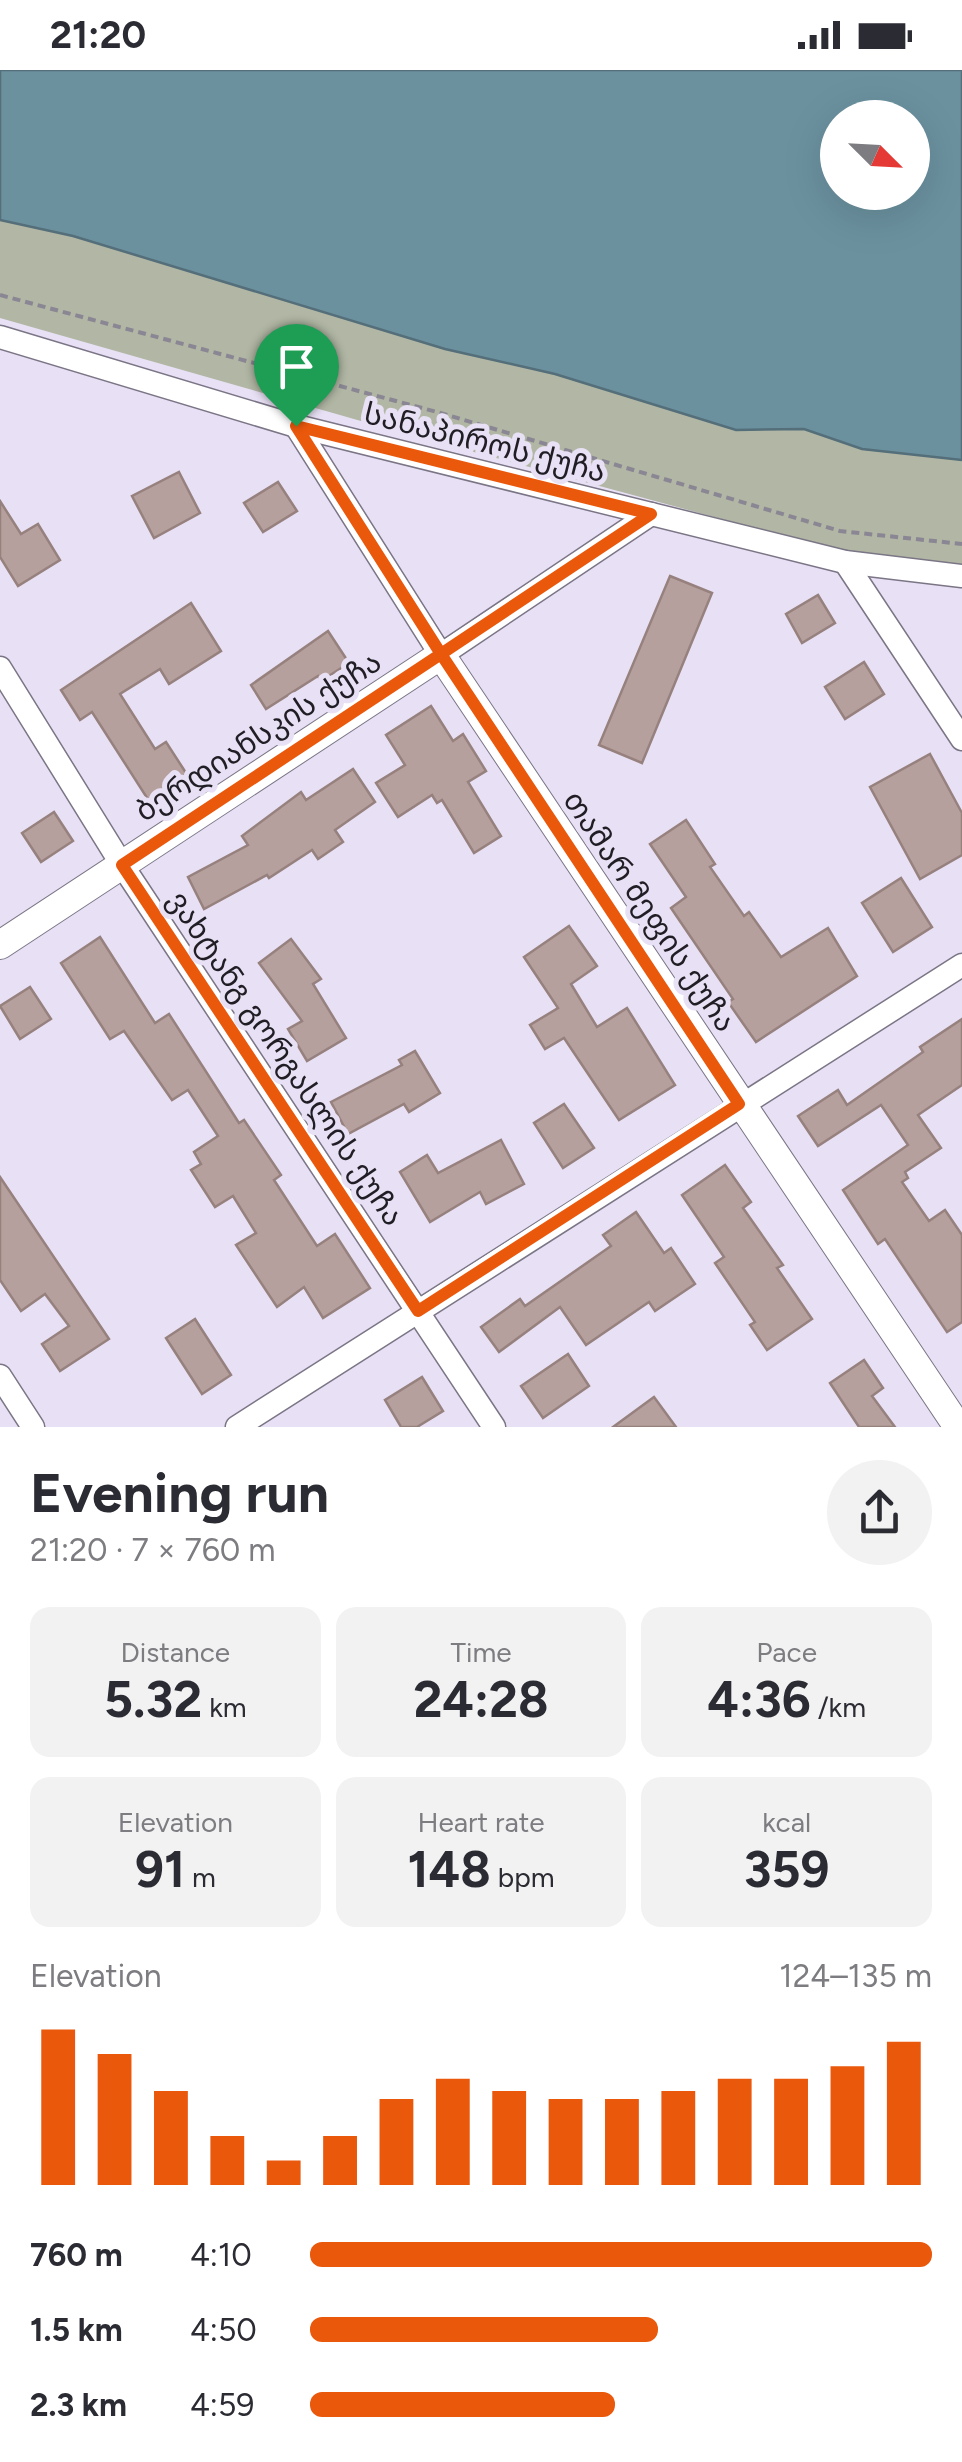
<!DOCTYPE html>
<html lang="en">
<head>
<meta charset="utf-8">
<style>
  body { margin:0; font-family:Figtree,"Noto Sans Georgian",sans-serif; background:#f2f2f3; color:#2b2b33; height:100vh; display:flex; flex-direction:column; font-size:38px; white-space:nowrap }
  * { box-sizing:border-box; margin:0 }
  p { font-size:32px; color:#7c7c81 }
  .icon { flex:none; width:55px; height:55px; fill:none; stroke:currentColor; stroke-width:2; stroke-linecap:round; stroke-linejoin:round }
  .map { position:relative; height:1357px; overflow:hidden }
  .drawer { display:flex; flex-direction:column; background:#fff; flex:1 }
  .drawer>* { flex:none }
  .needle { width:65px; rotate:114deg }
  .fabs { position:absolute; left:820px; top:30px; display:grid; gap:20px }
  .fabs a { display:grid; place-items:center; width:110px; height:110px; border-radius:50%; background:#fff; box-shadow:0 10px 40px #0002; font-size:50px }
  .pin { position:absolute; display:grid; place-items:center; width:85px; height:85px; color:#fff; margin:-102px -42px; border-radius:50% 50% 50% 0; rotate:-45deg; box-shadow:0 0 10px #0007 }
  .pin .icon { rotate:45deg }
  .round { display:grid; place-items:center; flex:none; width:105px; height:105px; border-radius:52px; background:#f2f2f3 }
  .overview { display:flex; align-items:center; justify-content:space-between; height:170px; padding:0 30px }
  h1 { font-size:55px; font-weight:700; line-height:75px }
  .figures { display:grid; grid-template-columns:repeat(3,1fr); gap:15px; height:170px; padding:10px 30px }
  .figures div { display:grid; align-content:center; border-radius:20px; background:#f2f2f3; text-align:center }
  .figures b { font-size:50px; font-weight:700 }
  .figures small { font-size:28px; font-weight:400 }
  .figures p { font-size:28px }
  .chart { height:280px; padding:20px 30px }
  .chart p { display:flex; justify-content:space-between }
  .chart svg { width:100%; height:180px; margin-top:10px; stroke:#ea580c; stroke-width:6 }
  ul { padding:0 30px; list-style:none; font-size:32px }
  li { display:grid; grid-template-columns:160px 120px 1fr; align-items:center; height:75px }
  li i { height:25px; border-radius:12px; background:#ea580c }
  .status { display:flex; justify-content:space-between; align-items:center; height:70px; padding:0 50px; background:#fff; direction:ltr }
  .status svg { height:28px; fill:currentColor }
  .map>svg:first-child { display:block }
  .green { fill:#b1b7a4 }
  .water { fill:#6b919f; stroke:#546e7a; stroke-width:2.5; fill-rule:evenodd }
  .building { fill:#b6a09d; stroke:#97817e; stroke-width:2.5 }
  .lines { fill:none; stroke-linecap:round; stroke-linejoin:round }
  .minor-casing { stroke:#7b7586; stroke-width:25 }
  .tertiary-casing { stroke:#7b7586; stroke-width:30 }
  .path { stroke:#8b8694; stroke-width:4; stroke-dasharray:8 5; stroke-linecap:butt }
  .minor { stroke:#fff; stroke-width:22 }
  .tertiary { stroke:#fff; stroke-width:28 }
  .route-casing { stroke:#fff; stroke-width:20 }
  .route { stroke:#ea580c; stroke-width:12 }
  .labels { text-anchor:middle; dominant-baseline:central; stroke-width:10; stroke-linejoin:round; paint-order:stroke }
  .street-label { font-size:30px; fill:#201d24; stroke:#e8e1f5 }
</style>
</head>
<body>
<div class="status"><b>21:20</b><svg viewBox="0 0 49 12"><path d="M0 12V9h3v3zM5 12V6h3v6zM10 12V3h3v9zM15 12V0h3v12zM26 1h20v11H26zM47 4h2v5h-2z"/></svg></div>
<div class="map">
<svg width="962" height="1357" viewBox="0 0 962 1357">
  <rect width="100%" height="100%" fill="#e8e1f5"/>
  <!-- green -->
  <path class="green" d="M0,150l73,16 372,113 110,25 181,56 68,-1 58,20 100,11v105l-118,-13 -441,-119 -403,-115z"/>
  <!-- water -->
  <path class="water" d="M0,0h962v390l-100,-11 -58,-20 -68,1 -181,-56 -110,-25 -372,-113 -73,-16zM838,48h74v74h-74z"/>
  <!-- building -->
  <g class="building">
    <path d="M179,402l21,41 -46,25 -22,-42z"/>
    <path d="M278,412l19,29 -34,21 -19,-29z"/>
    <path d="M0,431l21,33 17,-10 22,36 -42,26 -18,-29z"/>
    <path d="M670,506l42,17 -70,170 -43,-18z"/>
    <path d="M818,525l17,28 -33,20 -16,-29z"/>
    <path d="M191,533l30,48 -52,33 -9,-15 -40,25 35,55 11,-7 22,34 -39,25 -57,-89 -12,8 -19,-30z"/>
    <path d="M328,561l21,32 -28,18 -3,-5 -52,33 -15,-24z"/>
    <path d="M864,592l20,32 -39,25 -20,-32z"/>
    <path d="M431,636l22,35 10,-7 23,37 -18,11 33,54 -27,17 -32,-53 -5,3 -5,-8 -34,22 -22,-34 29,-18 -19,-30z"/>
    <path d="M930,684l32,59v42l-42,24 -50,-92z"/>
    <path d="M353,699l22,33 -40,28 8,12 -25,17 -6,-9 -43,28 -2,-3 -63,34 -16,-32 60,-32 -6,-9 59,-44 5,8z"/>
    <path d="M54,742l19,29 -32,21 -19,-29z"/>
    <path d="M686,750l29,44 -5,3 34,49 5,-4 32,45 47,-29 29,48 -101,66 -28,-40 5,-3 -62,-91 15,-11 -36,-53z"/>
    <path d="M901,808l31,49 -39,25 -31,-49z"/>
    <path d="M569,856l28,40 -26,18 26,43 30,-19 48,77 -56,35 -55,-82 -19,11 -15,-24 28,-17 -34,-51z"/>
    <path d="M100,867l55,86 14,-9 70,109 5,-3 37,55 -7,5 43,66 18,-12 35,54 -47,30 -19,-31 -27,20 -41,-62 20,-12 -23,-37 -18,11 -24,-37 10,-6 -7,-12 24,-16 -30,-46 -16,10 -48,-69 -14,8 -49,-76z"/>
    <path d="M291,869l30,40 -8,5 33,54 -39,23 -19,-32 14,-8 -43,-58z"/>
    <path d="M30,917l21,32 -31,20 -20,-33z"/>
    <path d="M962,949v66l-44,30 23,33 -36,24 3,6 -6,4 27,39 16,-11 17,25v87l-15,10 -62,-93 -7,5 -35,-54 65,-45 -27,-40 -63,41 -20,-30 40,-26 9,15 76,-53 -3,-5z"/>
    <path d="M415,981l25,42 -31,19 -5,-8 -56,30 -17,-32 71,-37 -3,-5z"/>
    <path d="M564,1034l30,44 -31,20 -29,-45z"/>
    <path d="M501,1070l23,44 -38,20 -6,-12 -50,30 -30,-50 27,-17 11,18z"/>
    <path d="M725,1095l26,37 -8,6 40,57 -6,3 35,51 -45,31 -17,-25 5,-3 -40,-59 9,-6 -42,-62z"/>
    <path d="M0,1107l109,162 -49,32 -18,-27 27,-18 -24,-32 -24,17 -21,-31z"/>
    <path d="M636,1142l28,41 7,-5 24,36 -40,27 -6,-9 -63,43 -26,-38 -61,45 -18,-25 39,-28 5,7 86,-60 -8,-11z"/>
    <path d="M195,1249l36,56 -29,19 -36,-56z"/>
    <path d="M568,1284l21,32 -46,32 -22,-32z"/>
    <path d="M864,1290l19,28 -11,8 23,31h-36l-29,-44z"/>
    <path d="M422,1307l21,34 -26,16h-16l-16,-27z"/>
    <path d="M654,1327l22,30h-63z"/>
  </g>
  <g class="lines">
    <!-- minor casing -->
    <g class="minor-casing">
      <g id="minor">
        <path d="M0,267l296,89 549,136 117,14"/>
        <path d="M296,356l145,229 210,-141"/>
        <path d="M845,492l117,177"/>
        <path d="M0,598l122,197 372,562"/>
        <path d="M0,1306l33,51"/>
        <path d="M237,1357l725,-462"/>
      </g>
    </g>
    <!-- tertiary casing -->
    <g class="tertiary-casing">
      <path id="tertiary" d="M0,875l441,-290 517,772"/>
    </g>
    <!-- path -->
    <path class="path" d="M0,225l437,117 403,119 122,13"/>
    <!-- minor -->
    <use href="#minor" class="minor"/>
    <!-- tertiary -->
    <use href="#tertiary" class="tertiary"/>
  </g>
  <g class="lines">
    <!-- route casing -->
    <g class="route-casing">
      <path id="route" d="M296,356l145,228 -319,211 296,446 321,-207 -298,-450 210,-140 -355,-88"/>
    </g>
    <!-- route -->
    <use href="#route" class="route"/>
  </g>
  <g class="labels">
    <!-- street labels -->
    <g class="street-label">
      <text transform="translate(485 372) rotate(14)">სანაპიროს ქუჩა</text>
      <text transform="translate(258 666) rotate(-33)">ბერდიანსკის ქუჩა</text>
      <text transform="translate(650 841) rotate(56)">თამარ მეფის ქუჩა</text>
      <text transform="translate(286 988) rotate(56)">ვახტანგ გორგასლის ქუჩა</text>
    </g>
  </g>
</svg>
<div class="fabs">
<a><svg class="needle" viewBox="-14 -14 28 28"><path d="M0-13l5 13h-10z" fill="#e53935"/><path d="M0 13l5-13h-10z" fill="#7c7c81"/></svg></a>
</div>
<div class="pin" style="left:296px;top:356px;background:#1e9e55"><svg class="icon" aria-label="arrive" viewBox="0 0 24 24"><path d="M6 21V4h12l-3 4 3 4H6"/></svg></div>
</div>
<section class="drawer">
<div class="overview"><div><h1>Evening run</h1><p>21:20 · 7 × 760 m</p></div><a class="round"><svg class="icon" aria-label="share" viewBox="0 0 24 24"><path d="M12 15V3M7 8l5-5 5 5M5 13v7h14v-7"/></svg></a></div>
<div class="figures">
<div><p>Distance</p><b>5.32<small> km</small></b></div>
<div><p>Time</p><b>24:28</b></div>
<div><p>Pace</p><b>4:36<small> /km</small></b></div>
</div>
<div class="figures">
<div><p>Elevation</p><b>91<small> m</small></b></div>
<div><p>Heart rate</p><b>148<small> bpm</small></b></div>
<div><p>kcal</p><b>359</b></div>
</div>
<div class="chart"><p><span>Elevation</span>124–135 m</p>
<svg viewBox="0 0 160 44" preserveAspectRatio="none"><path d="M5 44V6M15 44V12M25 44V21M35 44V32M45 44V38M55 44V32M65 44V23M75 44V18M85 44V21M95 44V23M105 44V23M115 44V21M125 44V18M135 44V18M145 44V15M155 44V9"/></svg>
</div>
<ul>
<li><b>760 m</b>4:10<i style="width:100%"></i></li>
<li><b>1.5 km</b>4:50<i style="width:56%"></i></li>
<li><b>2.3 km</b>4:59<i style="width:49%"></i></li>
</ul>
</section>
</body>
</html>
